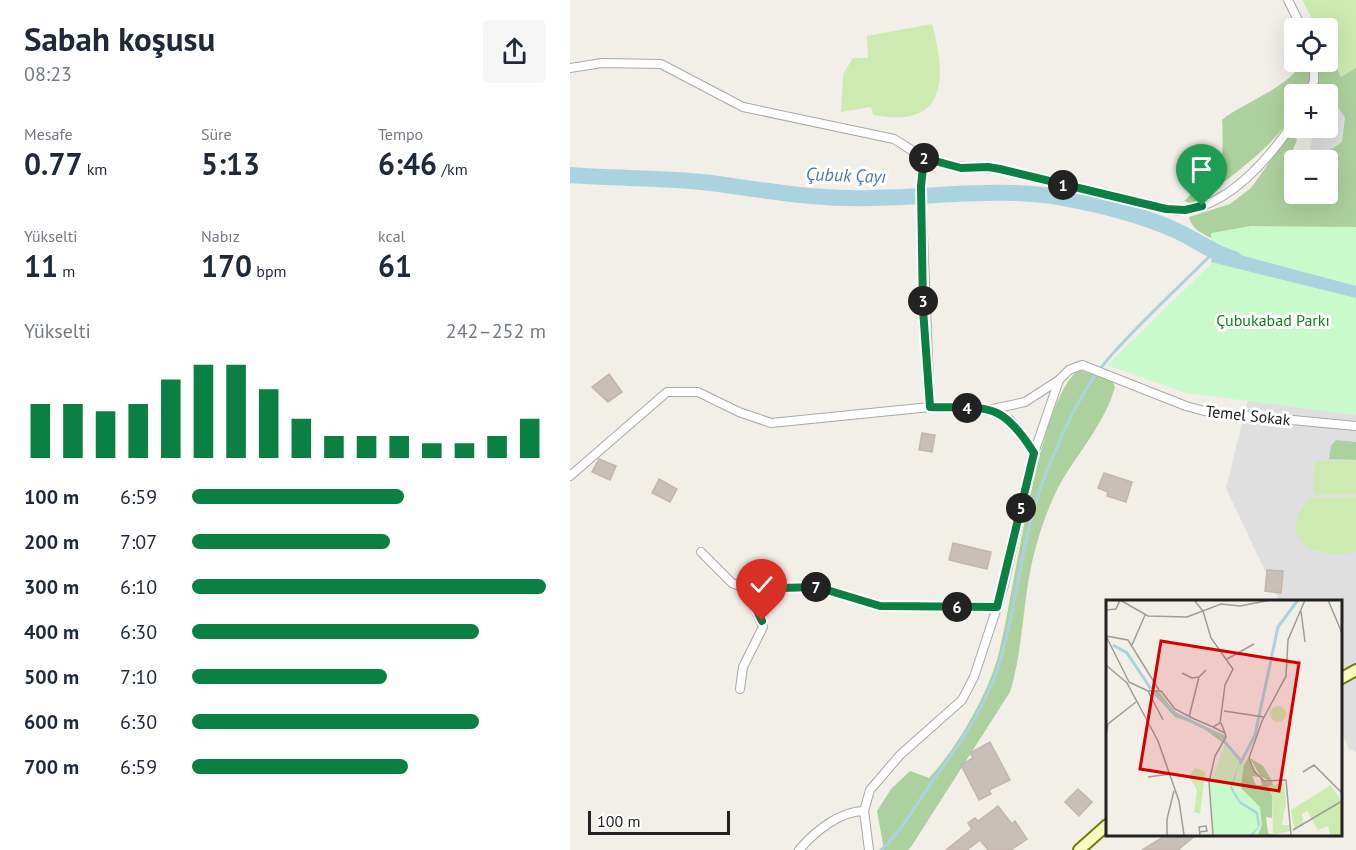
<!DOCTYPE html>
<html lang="tr">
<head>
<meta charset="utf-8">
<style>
  body { margin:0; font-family:"PT Sans",sans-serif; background:#f6f6f7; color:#1f2937; height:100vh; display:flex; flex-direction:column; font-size:22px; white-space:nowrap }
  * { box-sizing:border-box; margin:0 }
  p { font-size:20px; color:#747a83 }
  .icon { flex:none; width:33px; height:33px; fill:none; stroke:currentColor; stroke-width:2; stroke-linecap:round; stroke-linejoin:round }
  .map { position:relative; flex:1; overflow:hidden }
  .sheet { display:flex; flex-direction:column; background:#fff; width:570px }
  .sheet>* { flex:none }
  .controls { position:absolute; left:714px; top:18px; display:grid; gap:12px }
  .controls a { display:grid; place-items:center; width:54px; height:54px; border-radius:6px; background:#fff; box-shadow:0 6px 24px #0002; font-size:30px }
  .scale { position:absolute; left:18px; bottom:15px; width:142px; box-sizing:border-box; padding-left:6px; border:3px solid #222; border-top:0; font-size:16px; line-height:21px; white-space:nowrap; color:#222; -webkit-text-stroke:4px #fff; paint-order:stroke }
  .pin { position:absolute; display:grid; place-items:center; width:51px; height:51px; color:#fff; margin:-62px -26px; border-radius:50% 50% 50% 0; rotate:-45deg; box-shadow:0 0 6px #0007 }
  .pin .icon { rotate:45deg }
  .km { position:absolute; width:30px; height:30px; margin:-15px; border-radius:50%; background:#222; color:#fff; font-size:16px; line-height:30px; text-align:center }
  .round { display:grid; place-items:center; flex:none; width:63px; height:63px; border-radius:6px; background:#f6f6f7 }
  .head { display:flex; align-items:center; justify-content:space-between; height:102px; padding:0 24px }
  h1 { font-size:33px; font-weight:700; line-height:45px }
  .metrics { display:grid; grid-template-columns:repeat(3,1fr); gap:9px; height:102px; padding:6px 24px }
  .metrics div { display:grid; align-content:center }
  .metrics b { font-size:30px; font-weight:700 }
  .metrics small { font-size:16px; font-weight:400 }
  .metrics p { font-size:16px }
  .chart { height:168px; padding:12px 24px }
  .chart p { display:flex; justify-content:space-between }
  .chart svg { width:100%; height:108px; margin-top:6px; stroke:#0b8043; stroke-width:6 }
  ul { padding:0 24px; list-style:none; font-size:20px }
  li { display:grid; grid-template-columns:96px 72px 1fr; align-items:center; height:45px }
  li i { height:15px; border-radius:8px; background:#0b8043 }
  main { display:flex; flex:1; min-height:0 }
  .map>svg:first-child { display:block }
  .residential { fill:#e0dfdf }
  .grass { fill:#cdebb0 }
  .forest { fill:#add19e }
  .park { fill:#c8facc }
  .water { fill:#aad3df }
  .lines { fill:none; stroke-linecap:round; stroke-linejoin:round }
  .stream { stroke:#aad3df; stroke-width:3 }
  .river { stroke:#aad3df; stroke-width:16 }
  .building { fill:#c7bfb8; stroke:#c4b6ab; stroke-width:1.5 }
  .street-casing { stroke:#a9a9a9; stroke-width:10 }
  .secondary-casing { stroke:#707d05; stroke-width:14 }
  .street { stroke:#fff; stroke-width:8 }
  .secondary { stroke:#f7fabf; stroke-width:10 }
  .route-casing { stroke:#fff; stroke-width:12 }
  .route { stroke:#0b8043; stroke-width:8 }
  .labels { text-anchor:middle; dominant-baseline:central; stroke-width:6; stroke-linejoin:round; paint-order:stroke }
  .park-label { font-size:16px; fill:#0c8416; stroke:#fff }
  .street-label { font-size:16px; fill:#222; stroke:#fff }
  .water-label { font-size:18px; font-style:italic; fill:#4a7aab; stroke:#fff }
  .inset-river { fill:none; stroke:#aad3df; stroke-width:3 }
  .inset-road { fill:none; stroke:#9f9d99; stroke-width:1.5 }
  .view { fill:#d40000; fill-opacity:0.15; stroke:#d40000; stroke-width:3 }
  .inset-edge { fill:none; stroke:#222; stroke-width:3 }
</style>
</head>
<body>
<main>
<section class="sheet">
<div class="head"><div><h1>Sabah koşusu</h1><p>08:23</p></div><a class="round"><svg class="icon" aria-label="share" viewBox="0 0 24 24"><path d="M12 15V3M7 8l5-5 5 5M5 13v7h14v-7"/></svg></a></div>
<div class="metrics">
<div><p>Mesafe</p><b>0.77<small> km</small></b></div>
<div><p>Süre</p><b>5:13</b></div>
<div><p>Tempo</p><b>6:46<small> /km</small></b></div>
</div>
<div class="metrics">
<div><p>Yükselti</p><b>11<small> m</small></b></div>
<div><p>Nabız</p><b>170<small> bpm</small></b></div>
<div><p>kcal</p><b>61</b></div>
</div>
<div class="chart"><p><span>Yükselti</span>242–252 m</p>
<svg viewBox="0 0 160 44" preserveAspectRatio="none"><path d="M5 44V22M15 44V22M25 44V25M35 44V22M45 44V12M55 44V6M65 44V6M75 44V16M85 44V28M95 44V35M105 44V35M115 44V35M125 44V38M135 44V38M145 44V35M155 44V28"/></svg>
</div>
<ul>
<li><b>100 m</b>6:59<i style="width:60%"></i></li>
<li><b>200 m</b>7:07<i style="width:56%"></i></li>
<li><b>300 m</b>6:10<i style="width:100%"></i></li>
<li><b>400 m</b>6:30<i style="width:81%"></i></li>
<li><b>500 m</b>7:10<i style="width:55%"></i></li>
<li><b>600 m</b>6:30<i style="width:81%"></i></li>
<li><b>700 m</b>6:59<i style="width:61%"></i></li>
</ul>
</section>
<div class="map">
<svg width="786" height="850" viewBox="0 0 786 850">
  <rect width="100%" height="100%" fill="#f2efe9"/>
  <!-- residential -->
  <path class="residential" d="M786,0v752l-7,-3 -9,-20v-128h-61l-53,-113 73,-294h29v-34h-21l8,-32h13v-34z"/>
  <!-- grass -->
  <g class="grass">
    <path d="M732,0h54v68l-15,9 -13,-27v-22h-11z"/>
    <path d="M362,24c15,56 15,105 -59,91l-2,-8 -30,5 2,-38 10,-16h15l-1,-22z"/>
    <path d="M745,461h41v33l-43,1z"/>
    <path d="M786,497v54c-39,12 -85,-14 -45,-53z"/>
  </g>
  <!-- forest -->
  <g class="forest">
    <path d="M758,50l13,27 15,-9v212l-137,-46 -8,4c-10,-5 -19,-9 -22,-21l41,-13 21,-16 40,-56 6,8 -13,30 5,7h5v17h34v-34h-13l27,-18 3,-24 -7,-11 -10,2v-15h-13l3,-6 -2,-26h12z"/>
    <path d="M730,62h10v19l-7,13h-9c0,5 2,11 0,15 -7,28 -76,79 -102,95l-8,-3 37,-35c2,-13 2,-33 1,-46 18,-16 73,-35 78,-58z"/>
    <path d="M509,370l33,11 3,6c-10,35 -34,62 -52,92 -11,18 -20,43 -26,64 -15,49 -12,100 -27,149l-99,155 -3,3h-24l-7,-39 14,-22 19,-18 19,7c28,-30 56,-79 68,-118 16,-55 40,-263 82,-290z"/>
    <path d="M766,440l20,2v18l-27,-1 2,-13z"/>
  </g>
  <!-- park -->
  <path class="park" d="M681,226l105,1v188l-170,-22 -79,-28 104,-101v-31z"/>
  <!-- water -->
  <path class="water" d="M644,248l142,38v12l-145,-36z"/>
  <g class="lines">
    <!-- stream -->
    <path class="stream" d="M311,850c19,-17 32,-40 46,-61 28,-38 56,-76 71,-121 21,-66 23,-138 51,-202 15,-36 33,-77 59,-107 32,-37 70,-71 105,-106"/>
    <!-- river -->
    <path class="river" d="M0,175c47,4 94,2 141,8 45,6 89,14 135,15 73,2 145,-13 218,0 38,7 78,17 113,33 20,9 35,22 57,28"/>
  </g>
  <!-- building -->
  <g class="building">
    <path d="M39,374l13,18 -14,10 -16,-15z"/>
    <path d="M352,433l13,2 -3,17 -13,-2z"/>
    <path d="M29,459l17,7 -6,14 -18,-8z"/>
    <path d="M534,473l28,9 -6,20 -19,-6 1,-4 -10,-4z"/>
    <path d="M89,479l18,10 -7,13 -18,-9z"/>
    <path d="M383,543l38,9 -4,17 -38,-9z"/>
    <path d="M697,570l16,1 -2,22 -16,-2z"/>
    <path d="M420,742l20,38 -21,10 2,4 -12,6 -18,-35 12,-7 -3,-5z"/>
    <path d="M508,789l14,13 -13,14 -14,-14z"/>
    <path d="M428,806l14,18 3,-3 12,18 -16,11h-23l-8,-10 -13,10h-21l26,-21 -4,-6 7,-5 3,3z"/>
    <path d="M598,834h29l-19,16h-36z"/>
  </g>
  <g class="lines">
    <!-- street casing -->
    <g class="street-casing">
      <g id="street">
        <path d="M718,0l14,28"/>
        <path d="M0,68l32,-5 59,1 82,43 151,32 30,19 27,8 49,3 177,42c50,-2 91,-51 117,-89"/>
        <path d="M739,94l5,-13v-19"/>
        <path d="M354,158l-3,28 9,221"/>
        <path d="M489,380l10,-10 13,-5 104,41 22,6 148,14"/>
        <path d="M423,409l32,-7 34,-22 -25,73"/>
        <path d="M0,476l97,-84h31l41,20 32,11 159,-16 61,2 19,11 24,33 -31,136 -29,88 -12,23 -62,55 -30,35 -6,21 5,39"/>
        <path d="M131,552l31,31 15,6 70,-2 63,19 117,1"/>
        <path d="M170,689l3,-22 20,-40 -16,-38"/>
        <path d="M229,850c15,-18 41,-39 65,-39"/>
      </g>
    </g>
    <!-- secondary casing -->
    <g class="secondary-casing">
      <g id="secondary">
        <path d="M770,679l16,-9"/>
        <path d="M509,850l28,-25"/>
      </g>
    </g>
    <!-- street -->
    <use href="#street" class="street"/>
    <!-- secondary -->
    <use href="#secondary" class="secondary"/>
  </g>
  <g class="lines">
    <!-- route casing -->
    <g class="route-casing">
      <path id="route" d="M192,621l-15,-32 70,-2 63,19 117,1 37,-154c-34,-54 -47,-44 -104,-46l-7,-98 -2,-123 3,-28 37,10 27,-1 12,2 166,40 19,1 17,-4"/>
    </g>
    <!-- route -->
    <use href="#route" class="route"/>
  </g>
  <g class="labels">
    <!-- park labels -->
    <g class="park-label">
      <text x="703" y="320">Çubukabad Parkı</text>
    </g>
    <!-- street labels -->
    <g class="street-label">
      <text transform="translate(678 415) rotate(6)">Temel Sokak</text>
    </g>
    <!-- water labels -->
    <g class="water-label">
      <text transform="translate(276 175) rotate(2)">Çubuk Çayı</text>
    </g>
  </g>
  <!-- overview -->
  <g transform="translate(536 600)">
    <rect width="236" height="236" fill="#f2efe9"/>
    <path d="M164 114a8 8 0 1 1 16 0a8 8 0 1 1-16 0ZM89,168l10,4 -5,42 -6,-2 3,-22 -8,-14zM178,183l2,18 -4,24h8v6l-17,4 -1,-39 -6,-9zM225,185l10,16 -4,4 4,-3v33h-11l-2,-9 -10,4 -11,-19 -5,3 2,11 -10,4 -3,-19z" fill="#cdebb0"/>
    <path d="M46,92h7l17,21 50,23 -4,6 -23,-17 -24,-8zM142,158l11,19 -7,-1 4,9h6l-2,-7 5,4h6l-11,-6 -10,-18 13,8 9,15 1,4 -6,2 5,8v23l-6,-1 2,16 5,2h-19l-20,-53z" fill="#add19e"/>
    <path d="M120,141l13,20 5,1 -3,26 19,19 2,18 -4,10h-43l-2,-5 -3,-44z" fill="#c8facc"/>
    <path d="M134,161l-8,26 8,14 18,11 2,13 -7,10h-3l8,-8 -2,-13 -17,-11 -9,-15z" fill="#aad3df"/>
    <path class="inset-river" d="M7,45l14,8 24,36M48,93l22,21 43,21 22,26M134,164l15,-29 23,-108 20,-27"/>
    <path class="inset-road" d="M14,0l28,16 39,1 34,-13 19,2 31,-6M222,0l14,33M0,10l10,-1 4,-9M195,11l4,31M0,36l22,4 31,50M0,36l23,46M26,45l13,-30M121,59l27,-15M0,65l21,18 31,58 21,60 5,34M76,73l10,5 7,-1M23,82l19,9h13l14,18 17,9 21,9 7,-4 5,-38 8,-16 -22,-31 -8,-27 -9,-11M42,91l15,29M118,111l40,6M83,117l10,-40 7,-7M107,127l12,6 -4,-10M0,136l2,-12 28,-22M197,172l11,-7 28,28M42,177l22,-3M187,230l49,-29M93,232l8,-1 -1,-5 -7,1 1,8M61,235v-16l7,-28M107,235l-4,-53 6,-26 11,-19 -1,-4M185,235l-5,-55 -22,1 -10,-10 -5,-13 13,-37 24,-45 2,-36 17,-40"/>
    <path class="view" d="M55,41l138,22 -20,128 -139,-22z"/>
    <rect width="236" height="236" class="inset-edge"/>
  </g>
</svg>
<div class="controls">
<a><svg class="icon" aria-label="locate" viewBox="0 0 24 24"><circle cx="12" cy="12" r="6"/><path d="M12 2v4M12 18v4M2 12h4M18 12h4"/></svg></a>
<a>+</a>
<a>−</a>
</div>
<div class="scale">100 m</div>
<div class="pin" style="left:632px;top:206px;background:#1e9e55"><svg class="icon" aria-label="arrive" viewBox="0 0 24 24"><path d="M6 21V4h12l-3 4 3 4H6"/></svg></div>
<div class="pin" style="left:192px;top:621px;background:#d93025"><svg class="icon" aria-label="check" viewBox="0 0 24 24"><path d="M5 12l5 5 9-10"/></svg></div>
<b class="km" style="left:493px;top:185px">1</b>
<b class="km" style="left:354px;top:158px">2</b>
<b class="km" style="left:353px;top:301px">3</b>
<b class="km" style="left:397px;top:408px">4</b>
<b class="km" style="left:451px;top:508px">5</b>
<b class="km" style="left:387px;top:607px">6</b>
<b class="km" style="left:246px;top:587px">7</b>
</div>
</main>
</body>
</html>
